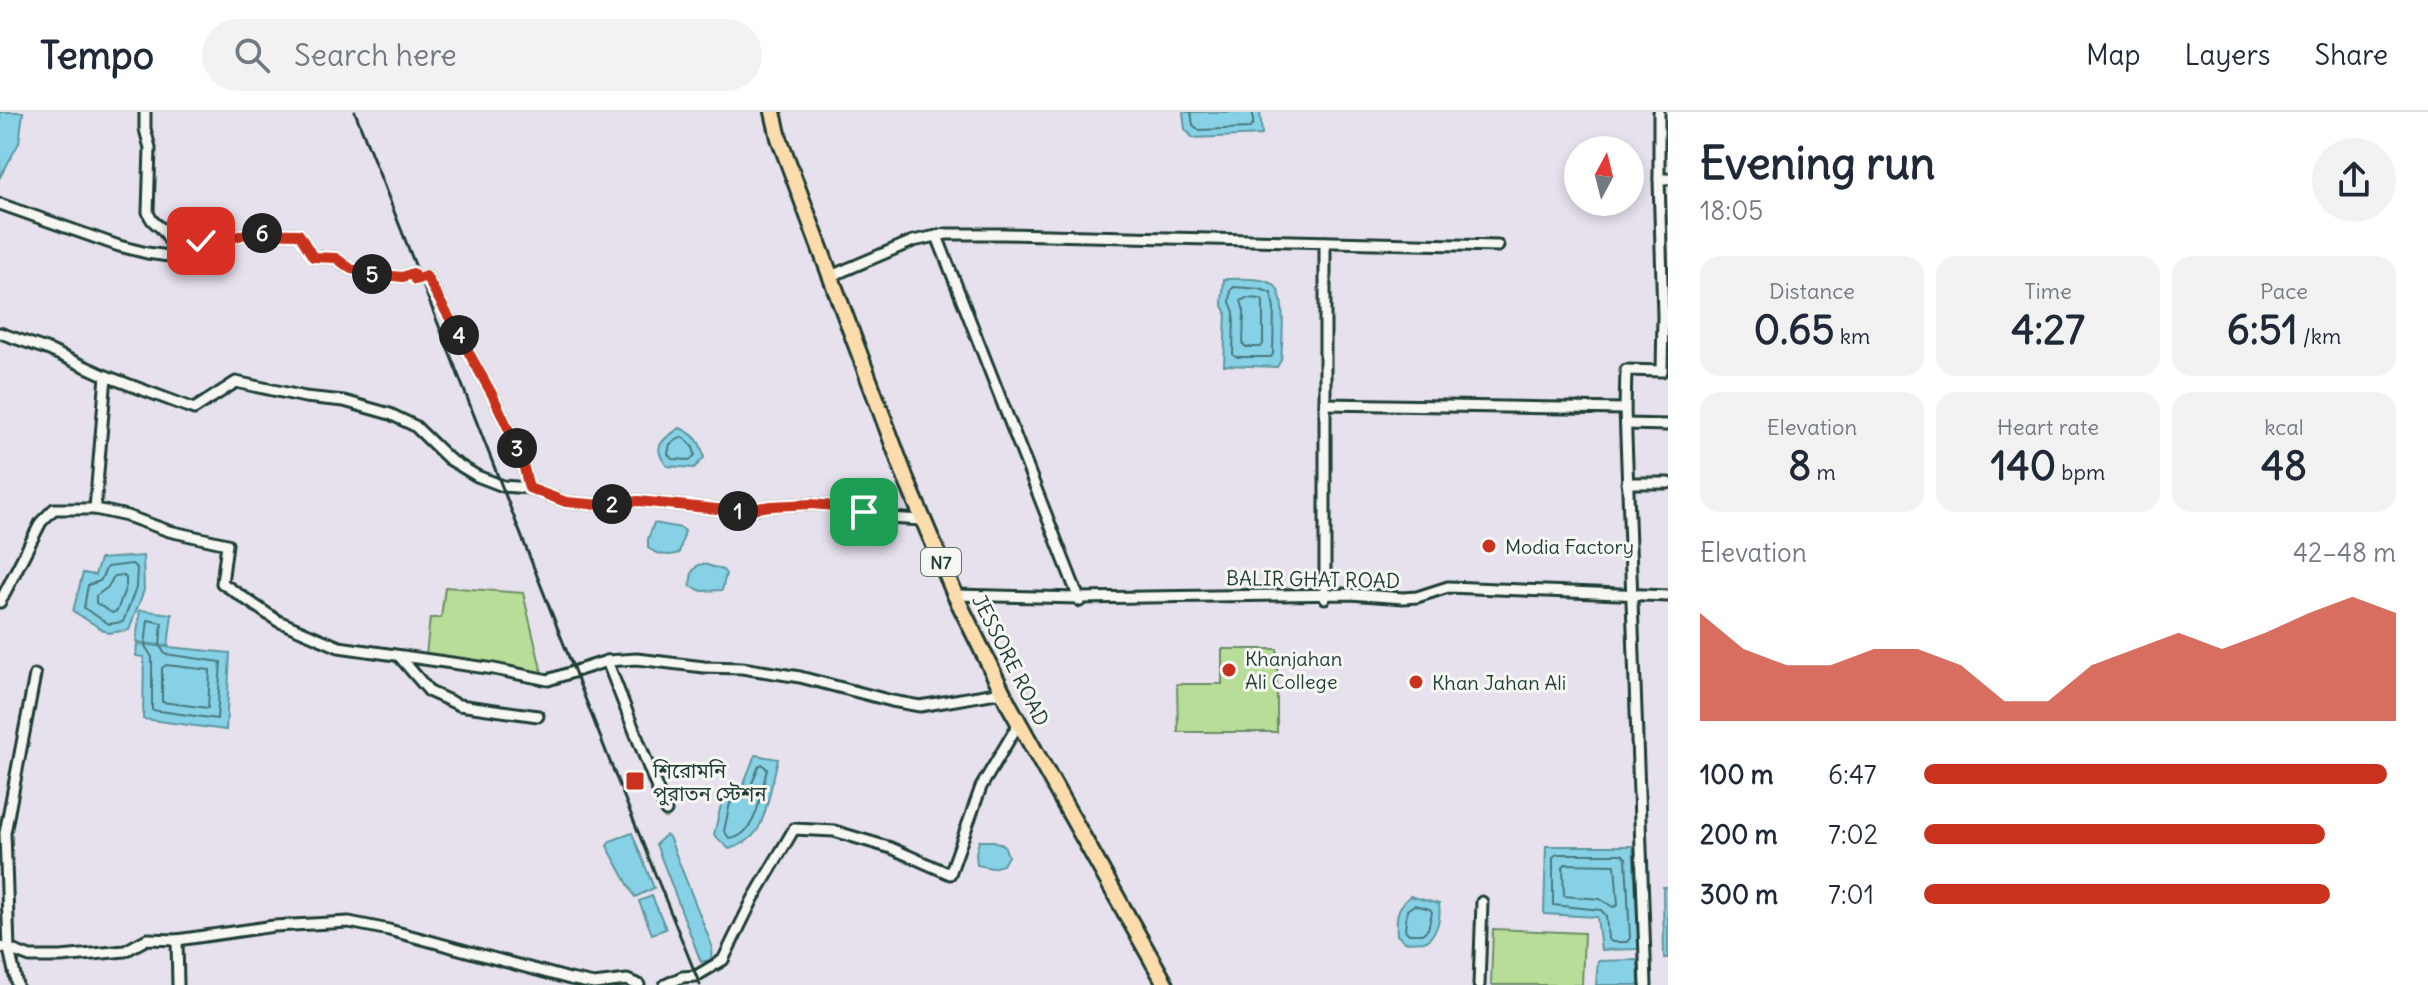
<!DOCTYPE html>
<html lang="en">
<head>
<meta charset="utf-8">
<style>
  body { margin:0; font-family:Delius,"Noto Sans Bengali",sans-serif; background:#f2f2f3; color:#1f2937; height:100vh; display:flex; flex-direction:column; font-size:30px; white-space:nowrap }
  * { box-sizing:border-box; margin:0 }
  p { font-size:26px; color:#747a83 }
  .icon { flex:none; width:44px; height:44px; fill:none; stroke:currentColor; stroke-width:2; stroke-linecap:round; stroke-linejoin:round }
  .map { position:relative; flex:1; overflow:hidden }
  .panel { display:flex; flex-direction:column; background:#fff; width:760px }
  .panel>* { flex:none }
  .needle { width:52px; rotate:7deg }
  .tools { position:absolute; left:1564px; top:24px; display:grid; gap:16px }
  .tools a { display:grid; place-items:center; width:80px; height:80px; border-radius:50%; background:#fff; box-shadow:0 4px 12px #0003; font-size:40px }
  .pin { position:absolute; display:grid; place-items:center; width:68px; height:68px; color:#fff; margin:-34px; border-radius:16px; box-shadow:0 4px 12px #0006 }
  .km { position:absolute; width:40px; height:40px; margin:-20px; border-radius:50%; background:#222; color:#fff; font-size:22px; line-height:40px; text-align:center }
  .round { display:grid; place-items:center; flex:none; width:84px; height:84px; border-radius:42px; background:#f2f2f3 }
  .head { display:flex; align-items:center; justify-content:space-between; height:136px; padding:0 32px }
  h1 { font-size:44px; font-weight:700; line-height:60px }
  .figures { display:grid; grid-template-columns:repeat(3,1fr); gap:12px; height:136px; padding:8px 32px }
  .figures div { display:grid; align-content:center; border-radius:20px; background:#f2f2f3; text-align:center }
  .figures b { font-size:40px; font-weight:700 }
  .figures small { font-size:22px; font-weight:400 }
  .figures p { font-size:22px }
  .chart { height:224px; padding:16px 32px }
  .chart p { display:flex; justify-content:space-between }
  .chart svg { width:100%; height:144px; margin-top:8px; fill:#c8321e; opacity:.7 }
  ul { padding:0 32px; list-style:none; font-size:26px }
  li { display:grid; grid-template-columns:128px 96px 1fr; align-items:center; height:60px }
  li i { height:20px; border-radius:10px; background:#c8321e }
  header { display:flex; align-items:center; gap:48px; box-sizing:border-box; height:112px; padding:0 40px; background:#fff; border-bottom:2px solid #e0e1e3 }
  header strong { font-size:38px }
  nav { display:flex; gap:44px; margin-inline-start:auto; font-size:28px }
  .search { width:560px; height:72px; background:#f2f2f3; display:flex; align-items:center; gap:20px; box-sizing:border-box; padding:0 28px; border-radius:44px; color:#747a83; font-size:30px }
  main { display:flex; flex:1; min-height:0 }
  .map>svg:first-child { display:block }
  .green { fill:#b8dd98; stroke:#6c8d66; stroke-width:2 }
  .water { fill:#87d1e7; stroke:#5d969f; stroke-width:2 }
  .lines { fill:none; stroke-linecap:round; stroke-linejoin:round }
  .shore { stroke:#49787c; stroke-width:2 }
  .minor-casing { stroke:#1f3d34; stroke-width:15 }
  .highway-casing { stroke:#1f3d34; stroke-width:20 }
  .minor { stroke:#f6f6f2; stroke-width:9 }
  .highway { stroke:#fcdcac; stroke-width:14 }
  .rail { stroke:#1f3d34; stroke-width:3 }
  .route-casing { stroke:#fff; stroke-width:16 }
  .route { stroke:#c8321e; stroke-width:10 }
  .poi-dot { fill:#c8321e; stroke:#f6f6f2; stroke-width:3 }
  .labels { text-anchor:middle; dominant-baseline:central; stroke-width:6; stroke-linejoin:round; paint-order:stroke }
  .shield { fill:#f6f6f2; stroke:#60746d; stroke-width:2 }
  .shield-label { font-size:18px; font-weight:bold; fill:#1f3d34 }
  .poi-label { font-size:20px; fill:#1f3d34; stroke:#f6f6f2; text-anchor:start }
  .street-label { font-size:20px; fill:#1f3d34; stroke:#f6f6f2 }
</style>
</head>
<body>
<header>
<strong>Tempo</strong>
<div class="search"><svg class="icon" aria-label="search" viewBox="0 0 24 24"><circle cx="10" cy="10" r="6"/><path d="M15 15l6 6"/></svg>Search here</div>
<nav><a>Map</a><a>Layers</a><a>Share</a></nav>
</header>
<main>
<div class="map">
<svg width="1668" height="873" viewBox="0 0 1668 873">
  <rect width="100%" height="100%" fill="#e6e1ed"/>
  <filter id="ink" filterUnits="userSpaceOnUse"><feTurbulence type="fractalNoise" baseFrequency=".0125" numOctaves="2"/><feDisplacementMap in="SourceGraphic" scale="16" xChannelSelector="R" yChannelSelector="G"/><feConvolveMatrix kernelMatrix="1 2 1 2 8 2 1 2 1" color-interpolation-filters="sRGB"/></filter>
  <g filter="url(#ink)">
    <!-- green -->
    <g class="green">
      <path d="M445,475l78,6 19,80 -116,-18 4,-37h11z"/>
      <path d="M1222,537h55v83h-99l-1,-48h45z"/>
      <path d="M1493,817l91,4 -2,52h-91z"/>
    </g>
    <!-- water -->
    <g class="water">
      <path d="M0,0h23l-4,31 -19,34z"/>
      <path d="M1183,0h77l2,23 -69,3 -8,-9z"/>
      <path d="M1224,167c14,0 39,-2 50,6 13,11 8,58 7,75l-4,7 -53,-2 2,-54 -4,-7z"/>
      <path d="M680,316c15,7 21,13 24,30l-10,10 -27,-2c-16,-20 -5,-26 13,-38z"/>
      <path d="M654,411l27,5 4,3 -6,22c-11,4 -21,2 -31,-5v-9z"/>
      <path d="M143,444l1,34 -15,40 -21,3 -35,-22 10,-38 12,2 5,-16z"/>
      <path d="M704,452l19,6 3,4 -4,16 -20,1 -12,-5 2,-14 6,-7z"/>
      <path d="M140,498l32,4 -4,32 -32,-4z"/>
      <path d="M137,532l93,9 -4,77 -83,-11 1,-62 -8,-1z"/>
      <path d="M755,643l23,4c-5,18 -12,60 -22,73 -7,10 -17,14 -27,17l-15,-14 10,-43 16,1z"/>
      <path d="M632,721l22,55 -19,9 -28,-51 3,-5z"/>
      <path d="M666,723l3,2 43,109 -1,14 -10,2 -45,-118z"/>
      <path d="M979,729h15l10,4 4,11 -5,9 -11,3 -15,-3 -1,-12z"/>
      <path d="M1546,734h87l6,103 -38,1 -4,-33 -53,-3z"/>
      <path d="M1663,775h5v71h-4z"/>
      <path d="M652,784l14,33 -14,5 -13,-33z"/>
      <path d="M1410,784l29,8c2,15 -1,26 -12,37l-22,1 -8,-7c-1,-18 -1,-27 13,-39z"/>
      <path d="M1638,848l1,25h-43l2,-24z"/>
    </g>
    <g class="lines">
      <!-- shore -->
      <g class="shore">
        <path d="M1191,0l2,13 6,5 51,-2 3,-4v-12"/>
        <path d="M1234,175l26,2 11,4 3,16 -1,45 -2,3h-35l-3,-2 1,-43 -4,-10 1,-12z"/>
        <path d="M1246,186l15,1 2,3v42l-2,3h-15l-3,-3 1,-33 -3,-10z"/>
        <path d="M682,325c8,4 12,9 13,18l-5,5 -18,-1 -4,-5 2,-10z"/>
        <path d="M132,452l5,4 -1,20 -13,34 -14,2 -25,-16 4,-23 12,-4 7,-14z"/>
        <path d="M123,463l3,3v8l-9,25 -5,2 -16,-10v-7l12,-9 6,-11z"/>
        <path d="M148,508l14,3 -2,23 5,8 56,8 -4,57 -65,-9v-53l-7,-11z"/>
        <path d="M166,553l44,5 -2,38 -46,-6v-34z"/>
        <path d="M762,652l5,5c-6,22 -9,66 -37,70l-6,-8 6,-28 16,-5 13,-32z"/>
        <path d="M1622,742l4,4 4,80 -3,4h-15l-4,-3 -2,-23 -5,-6 -48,-5v-48l4,-3z"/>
        <path d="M1565,752l50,1 3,40 -5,2 -13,-8 -36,-3 -1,-28z"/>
        <path d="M1414,793l16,4 2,3 -4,17 -6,5h-13l-4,-4 2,-20z"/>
      </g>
      <!-- minor casing -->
      <g class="minor-casing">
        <g id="minor">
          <path d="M145,0v17l5,19 -2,64c3,9 6,10 13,16 8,9 12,18 15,29"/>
          <path d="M1659,0v67"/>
          <path d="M0,92l119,42 28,7 29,4 14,-4 11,-12 31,-3 17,-5 50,1 14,23 23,1 15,11 20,5 32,3 10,-4 2,7 11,-4 67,120 28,60 8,32"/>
          <path d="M937,124l143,365"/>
          <path d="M1325,130v356"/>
          <path d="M831,164l82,-35 33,-7h58l494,12"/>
          <path d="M0,221l49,17 57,26 88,33 42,-27 69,15 39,4 46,13 25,12 34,33 28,17 26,10 26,2 37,14 36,3 36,-4 98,10 35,-5 40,-2 24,2 52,12 36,2"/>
          <path d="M106,264l-11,133 32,7 42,15 58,13 -5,39 56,38 61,26 155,22 54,11 59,-19 30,-2 67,8 38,1 58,9 92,24 28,5 82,-14"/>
          <path d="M1325,292l300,5 1,-39 36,1 1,-55 -4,-137h9"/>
          <path d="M1625,297l21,576"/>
          <path d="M1626,312l42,1"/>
          <path d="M1627,371h41"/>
          <path d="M955,483l124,3 271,-4 53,4 14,-1 31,-10 220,9"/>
          <path d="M0,490l41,-80 13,-13h41"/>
          <path d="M399,544l31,36 29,13 79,11"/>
          <path d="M607,549l59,150"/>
          <path d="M35,563l-30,158 4,116 21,8h31l64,-6 22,-12 30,1 97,-14 75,-4 40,8 181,49 24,5 33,-4 12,5"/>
          <path d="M177,828l1,45"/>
          <path d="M0,835l9,2 8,36"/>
          <path d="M665,873l17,-8 14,-1 27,-16 30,-61 41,-70 40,2 57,17 59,26 31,-87 38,-64"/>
          <path d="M1479,873l3,-83"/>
        </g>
      </g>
      <!-- highway casing -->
      <g class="highway-casing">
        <path id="highway" d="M773,0l6,26 127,341 49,116 54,110 157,280"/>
      </g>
      <!-- minor -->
      <use href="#minor" class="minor"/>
      <!-- highway -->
      <use href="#highway" class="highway"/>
      <!-- rail -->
      <path class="rail" d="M355,0l261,665 84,208"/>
    </g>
  </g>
  <g class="lines" filter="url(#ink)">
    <!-- route casing -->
    <g class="route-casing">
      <path id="route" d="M201,129l31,-3 17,-5 50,1 14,23 23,1 15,11 20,5 32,3 10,-4 2,7 11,-4 67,120 28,60 8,32 37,14 36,3 36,-4 98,10 35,-5 40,-2 24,2 29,6"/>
    </g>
    <!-- route -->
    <use href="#route" class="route"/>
  </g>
  <!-- markers -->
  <g class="poi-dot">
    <circle cx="1489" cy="434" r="8"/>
    <circle cx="1229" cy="558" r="8"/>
    <circle cx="1416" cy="570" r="8"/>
    <rect x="625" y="659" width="20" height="20" rx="4"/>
  </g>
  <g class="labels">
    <!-- shield labels -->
    <rect class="shield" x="921" y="436" width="40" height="28" rx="6"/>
    <g class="shield-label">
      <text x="941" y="450">N7</text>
    </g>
    <!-- poi labels -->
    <g class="poi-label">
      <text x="1505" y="434">Modia Factory</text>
      <text x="1245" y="546">Khanjahan<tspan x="1245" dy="23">Ali College</tspan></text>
      <text x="1432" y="570">Khan Jahan Ali</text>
      <text x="653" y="658">শিরোমনি<tspan x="653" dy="23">পুরাতন স্টেশন</tspan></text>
    </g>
    <!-- street labels -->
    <g class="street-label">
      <text transform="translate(1313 467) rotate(1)">BALIR GHAT ROAD</text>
      <text transform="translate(1011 548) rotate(63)">JESSORE ROAD</text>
    </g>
  </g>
</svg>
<div class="tools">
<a><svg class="needle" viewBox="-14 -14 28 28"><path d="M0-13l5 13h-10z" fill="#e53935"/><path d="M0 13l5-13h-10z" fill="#747a83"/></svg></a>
</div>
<div class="pin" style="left:864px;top:400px;background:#1e9e55"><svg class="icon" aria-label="arrive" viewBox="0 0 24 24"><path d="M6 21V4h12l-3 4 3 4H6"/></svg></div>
<div class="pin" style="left:201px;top:129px;background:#d93025"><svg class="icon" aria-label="check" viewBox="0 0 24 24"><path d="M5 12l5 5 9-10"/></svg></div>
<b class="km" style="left:738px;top:399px">1</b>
<b class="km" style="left:612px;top:392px">2</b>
<b class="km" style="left:517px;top:336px">3</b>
<b class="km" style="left:459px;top:223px">4</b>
<b class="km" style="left:372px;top:162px">5</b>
<b class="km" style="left:262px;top:121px">6</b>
</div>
<section class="panel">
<div class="head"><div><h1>Evening run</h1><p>18:05</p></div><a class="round"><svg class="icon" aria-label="share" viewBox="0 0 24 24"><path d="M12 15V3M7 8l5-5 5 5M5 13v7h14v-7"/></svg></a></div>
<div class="figures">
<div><p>Distance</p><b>0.65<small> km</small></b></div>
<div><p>Time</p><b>4:27</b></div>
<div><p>Pace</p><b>6:51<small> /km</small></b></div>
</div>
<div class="figures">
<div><p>Elevation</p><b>8<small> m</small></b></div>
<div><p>Heart rate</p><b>140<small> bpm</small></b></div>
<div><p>kcal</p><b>48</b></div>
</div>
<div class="chart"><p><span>Elevation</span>42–48 m</p>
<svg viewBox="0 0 160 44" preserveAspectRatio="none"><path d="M0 44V11L10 22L20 27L30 27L40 22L50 22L60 27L70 38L80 38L90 27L100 22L110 17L120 22L130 17L140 11L150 6L160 11V44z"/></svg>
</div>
<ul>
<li><b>100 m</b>6:47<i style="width:98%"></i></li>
<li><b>200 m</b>7:02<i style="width:85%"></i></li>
<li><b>300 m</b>7:01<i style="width:86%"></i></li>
</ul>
</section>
</main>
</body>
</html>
